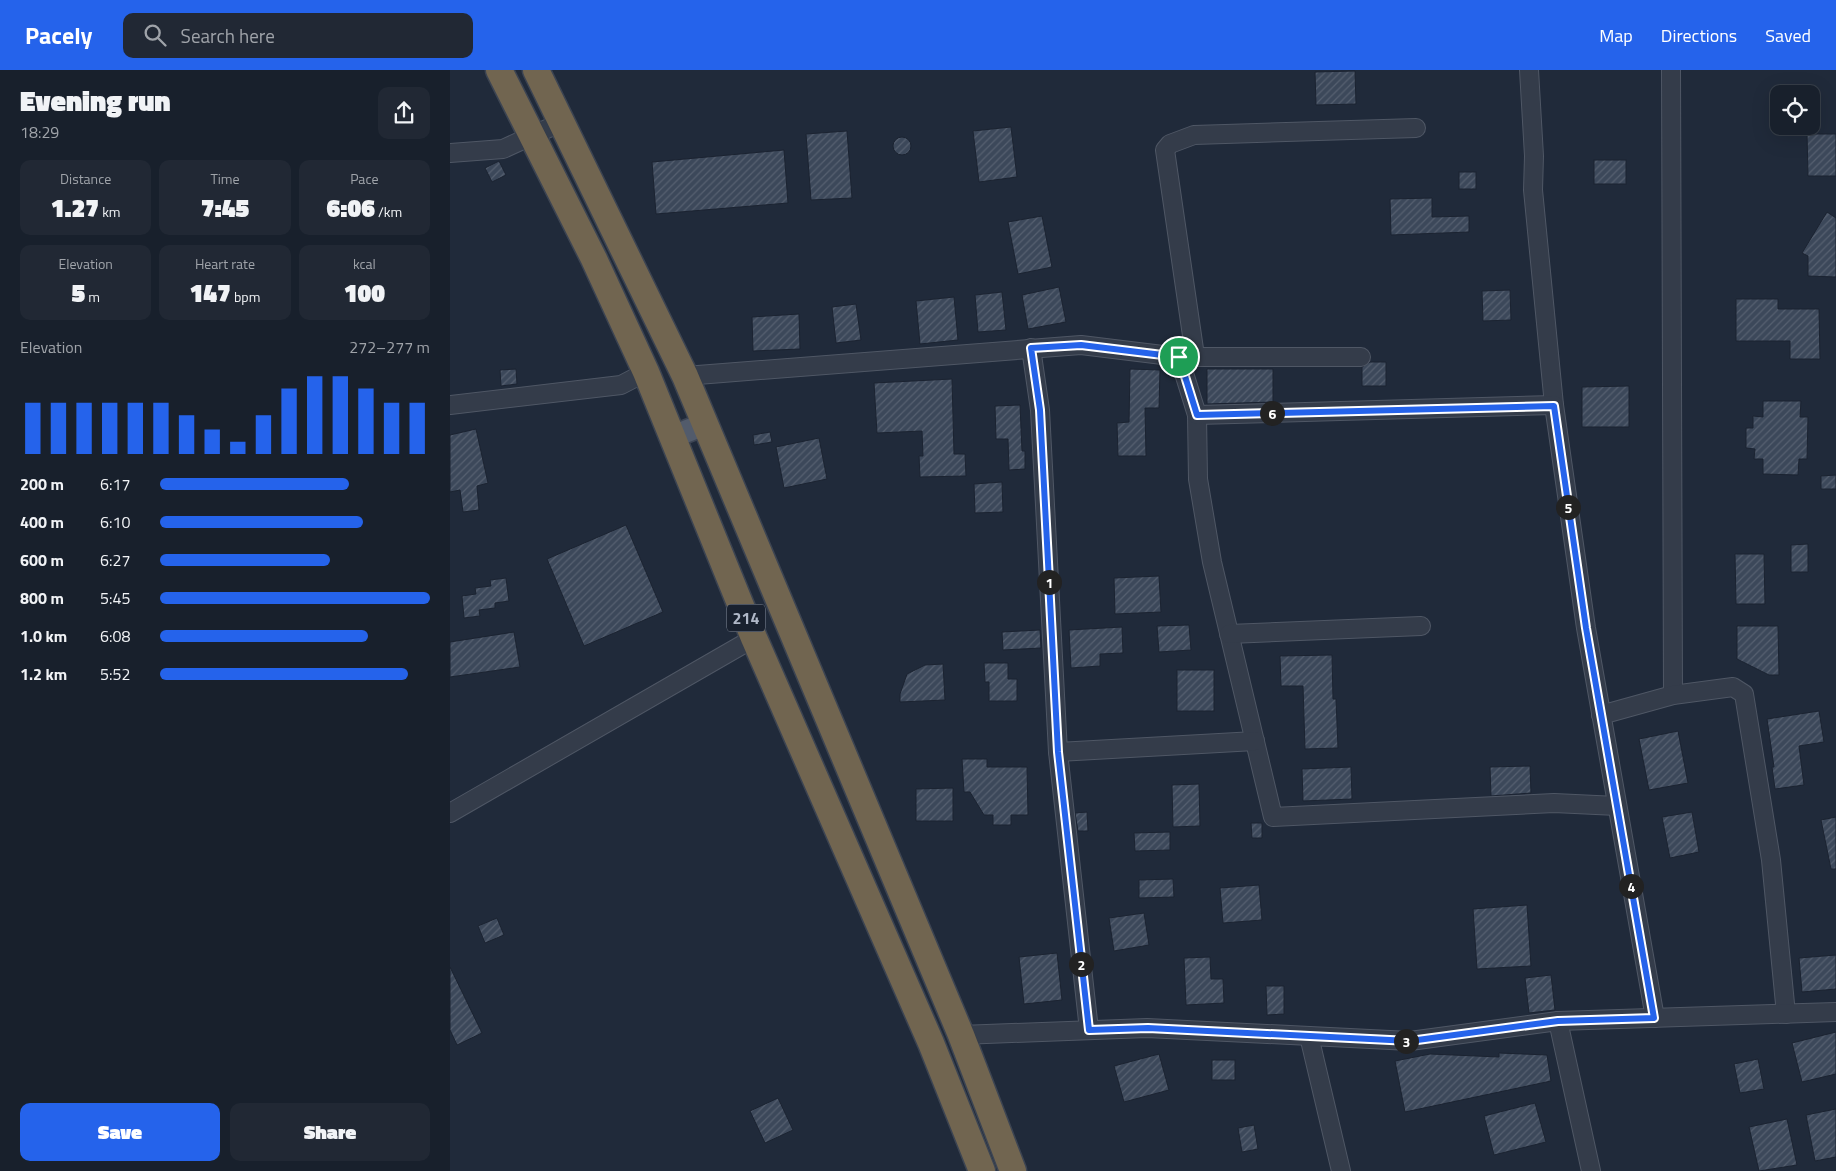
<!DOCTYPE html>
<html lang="en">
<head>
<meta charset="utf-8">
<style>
  body { margin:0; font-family:"Titillium Web",sans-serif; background:#212834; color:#f1f3f6; height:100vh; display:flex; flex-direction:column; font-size:19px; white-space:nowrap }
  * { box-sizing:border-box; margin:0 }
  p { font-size:16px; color:#9fa3a9 }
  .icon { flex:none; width:28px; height:28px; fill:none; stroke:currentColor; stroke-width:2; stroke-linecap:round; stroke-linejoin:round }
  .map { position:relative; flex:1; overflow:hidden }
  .details { display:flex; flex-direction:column; background:#18202c; width:450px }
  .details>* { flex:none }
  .fabs { position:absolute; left:1320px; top:15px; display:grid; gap:10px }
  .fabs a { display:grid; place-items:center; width:50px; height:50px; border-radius:10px; background:#18202c; box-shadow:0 5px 20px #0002,0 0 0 1px #363e48; font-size:25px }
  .pin { position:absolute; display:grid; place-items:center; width:42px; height:42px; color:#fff; margin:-21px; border:2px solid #fff; border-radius:50%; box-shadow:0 1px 5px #0007 }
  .km { position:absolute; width:25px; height:25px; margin:-12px; border-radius:50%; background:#222; color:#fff; font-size:14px; line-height:25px; text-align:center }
  .round { display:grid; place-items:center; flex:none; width:52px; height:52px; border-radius:10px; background:#212834 }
  .summary { display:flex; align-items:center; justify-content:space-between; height:85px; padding:0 20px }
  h1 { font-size:28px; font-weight:800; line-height:38px }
  .figures { display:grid; grid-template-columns:repeat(3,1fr); gap:8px; height:85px; padding:5px 20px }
  .figures div { display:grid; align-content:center; border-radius:10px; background:#212834; text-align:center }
  .figures b { font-size:25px; font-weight:800 }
  .figures small { font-size:14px; font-weight:400 }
  .figures p { font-size:14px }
  .chart { height:140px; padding:10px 20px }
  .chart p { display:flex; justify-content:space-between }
  .chart svg { width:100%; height:90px; margin-top:5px; stroke:#2563eb; stroke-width:6 }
  .cta { display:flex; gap:10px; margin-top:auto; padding:10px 20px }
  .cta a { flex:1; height:58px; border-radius:10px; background:#2563eb; color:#fff; font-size:20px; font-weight:800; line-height:58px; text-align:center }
  .cta a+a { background:#212834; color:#f1f3f6 }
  ul { padding:0 20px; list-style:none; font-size:16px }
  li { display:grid; grid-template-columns:80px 60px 1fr; align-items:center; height:38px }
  li i { height:12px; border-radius:6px; background:#2563eb }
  header { display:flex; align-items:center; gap:30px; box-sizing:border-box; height:70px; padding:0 25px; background:#2563eb; color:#fff }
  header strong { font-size:24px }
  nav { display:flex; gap:28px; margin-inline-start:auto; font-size:18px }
  .search { width:350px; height:45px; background:#212834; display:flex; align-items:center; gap:12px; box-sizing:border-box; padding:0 18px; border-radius:10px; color:#9fa3a9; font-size:19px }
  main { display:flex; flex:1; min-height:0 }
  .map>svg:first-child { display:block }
  .building { fill:url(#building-hatch); stroke:#1b2331 }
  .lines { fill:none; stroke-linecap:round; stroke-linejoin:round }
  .minor-casing { stroke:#4f5765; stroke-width:20 }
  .major-casing { stroke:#3d4554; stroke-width:25 }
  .highway-casing { stroke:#3c4452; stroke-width:29 }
  .minor { stroke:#343c4a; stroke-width:18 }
  .major { stroke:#525b6b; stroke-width:22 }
  .highway { stroke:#716550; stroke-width:26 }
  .route-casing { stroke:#fff; stroke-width:10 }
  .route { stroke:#2563eb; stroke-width:6 }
  .labels { text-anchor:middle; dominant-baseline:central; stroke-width:4; stroke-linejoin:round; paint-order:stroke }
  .shield { fill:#19212f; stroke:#828a99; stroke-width:1 }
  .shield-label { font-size:16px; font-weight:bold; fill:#afb7c7 }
</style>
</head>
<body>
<header>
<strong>Pacely</strong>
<div class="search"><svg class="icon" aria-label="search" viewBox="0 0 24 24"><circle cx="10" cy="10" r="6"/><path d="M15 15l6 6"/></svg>Search here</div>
<nav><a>Map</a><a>Directions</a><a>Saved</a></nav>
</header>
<main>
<section class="details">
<div class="summary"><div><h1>Evening run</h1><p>18:29</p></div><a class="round"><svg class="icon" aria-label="share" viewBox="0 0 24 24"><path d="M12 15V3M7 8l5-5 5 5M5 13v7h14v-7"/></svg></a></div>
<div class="figures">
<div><p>Distance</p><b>1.27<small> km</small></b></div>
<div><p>Time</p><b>7:45</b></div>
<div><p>Pace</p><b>6:06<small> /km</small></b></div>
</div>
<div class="figures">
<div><p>Elevation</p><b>5<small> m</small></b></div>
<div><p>Heart rate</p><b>147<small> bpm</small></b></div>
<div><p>kcal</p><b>100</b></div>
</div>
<div class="chart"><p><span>Elevation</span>272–277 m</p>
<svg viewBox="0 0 160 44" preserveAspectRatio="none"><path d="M5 44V19M15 44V19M25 44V19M35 44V19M45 44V19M55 44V19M65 44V25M75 44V32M85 44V38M95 44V25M105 44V12M115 44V6M125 44V6M135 44V12M145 44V19M155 44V19"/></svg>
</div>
<ul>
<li><b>200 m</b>6:17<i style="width:70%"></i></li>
<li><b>400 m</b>6:10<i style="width:75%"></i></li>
<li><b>600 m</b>6:27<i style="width:63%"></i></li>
<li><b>800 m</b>5:45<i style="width:100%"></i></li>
<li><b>1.0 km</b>6:08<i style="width:77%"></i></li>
<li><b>1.2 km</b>5:52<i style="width:92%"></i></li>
</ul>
<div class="cta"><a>Save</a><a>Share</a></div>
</section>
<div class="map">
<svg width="1386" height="1101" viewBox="0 0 1386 1101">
  <defs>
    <pattern id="building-hatch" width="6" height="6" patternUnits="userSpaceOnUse" patternTransform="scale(1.25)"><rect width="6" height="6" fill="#3c485a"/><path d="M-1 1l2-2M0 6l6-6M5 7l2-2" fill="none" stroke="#566070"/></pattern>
  </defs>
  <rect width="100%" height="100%" fill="#202a3a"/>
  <!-- building -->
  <g class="building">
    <path d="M905,1l1,33 -40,1 -1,-33z"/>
    <path d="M561,57l6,50 -38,5 -6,-51z"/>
    <path d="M397,61l5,67 -41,2 -5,-66z"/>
    <path d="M1357,64h29v42h-28z"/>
    <circle cx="452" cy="76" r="9"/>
    <path d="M334,80l4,53 -132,11 -4,-52z"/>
    <rect x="1144" y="90" width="32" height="24"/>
    <path d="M49,91l7,14 -14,7 -7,-14z"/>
    <rect x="1009" y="102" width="17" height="17"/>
    <path d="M982,128v19l37,-1v16l-78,3 -1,-36z"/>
    <path d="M1377,142l9,6v59l-28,-1v-20l-6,-3z"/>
    <path d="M592,146l10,51 -34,7 -10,-52z"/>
    <path d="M609,217l7,35 -38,7 -6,-34z"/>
    <path d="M1060,220l1,30 -28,1 -1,-30z"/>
    <path d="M552,222l4,38 -28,2 -3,-37z"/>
    <path d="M504,227l4,43 -38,4 -4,-43z"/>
    <path d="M1286,229h42v10h41l1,50h-30v-18h-54z"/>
    <path d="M406,234l5,36 -25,3 -4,-36z"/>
    <path d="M349,244l1,35 -47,2 -1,-34z"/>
    <path d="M920,292h16v24h-24v-19z"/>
    <path d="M66,299l1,15 -16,2 -1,-16z"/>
    <path d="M680,299l30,1 -1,38h-14l1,48h-28l-1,-33 12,-1z"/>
    <path d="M757,299h66v33l-66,2z"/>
    <path d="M502,309l2,75h11l1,22 -46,1 -1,-21h4l-1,-25 -45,2 -3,-50z"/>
    <path d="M1179,316v41h-47v-40z"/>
    <path d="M1313,331h38l-1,16h8l-1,42h-8l-1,16 -35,-1v-15h-9l1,-10 -9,-1v-20h7v-12l10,1z"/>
    <path d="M570,335l2,46h3v18l-16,1 -1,-31h-12l-1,-33z"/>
    <path d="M26,359l12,54 -11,3 2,24 -16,2 -3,-22 -10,2v-57z"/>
    <path d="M320,362l2,10 -18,3 -1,-10z"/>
    <path d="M369,368l8,41 -43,9 -8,-41z"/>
    <path d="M1386,405v14h-15v-13z"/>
    <path d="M552,412l1,30 -28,1 -1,-29z"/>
    <path d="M176,455l37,87 -79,34 -37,-87z"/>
    <path d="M1358,474v28h-17v-27z"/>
    <path d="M1285,484h29l1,50h-29z"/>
    <path d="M709,506l2,36 -46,2 -1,-36z"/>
    <path d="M56,508l3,23 -14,2v5l-16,2 1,6 -16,2 -2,-22 14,-2 -1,-6 16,-2 -1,-6z"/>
    <path d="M739,555l2,25 -32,2 -2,-26z"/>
    <path d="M1287,556h41l1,49h-10l-32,-16z"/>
    <path d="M672,557l1,26 -23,1v12l-29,2 -2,-38z"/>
    <path d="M590,560l1,18 -38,2 -1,-18z"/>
    <path d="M64,562l6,35 -70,10v-35z"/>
    <path d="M882,585l1,44h3l2,49 -33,1 -2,-63h-22l-1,-30z"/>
    <path d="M534,593h24v16h9v22h-28v-19h-4z"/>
    <path d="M493,594l2,36 -45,2v-8l7,-20 18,-9z"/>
    <rect x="727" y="600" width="37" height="41"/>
    <path d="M1369,641l5,31 -25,4 5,39 -29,4 -3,-22h2l-7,-48z"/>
    <path d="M1228,661l10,52 -39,7 -10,-51z"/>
    <path d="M512,689h25v8h40l1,48h-17v10h-18v-10h-9l-14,-23h-6z"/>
    <path d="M1080,696l1,27 -40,3 -1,-29z"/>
    <path d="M901,697l1,32 -49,2 -1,-32z"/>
    <path d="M749,714l1,42 -27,1 -1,-42z"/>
    <path d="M503,718v33h-37v-32z"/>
    <path d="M637,742l1,19h-10l-3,-18z"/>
    <path d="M1242,742l7,40 -29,6 -8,-41z"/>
    <path d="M1386,747v52h-5l-10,-49z"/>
    <path d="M801,753h11v15h-10z"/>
    <path d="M720,762v18l-35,1 -1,-18z"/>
    <path d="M723,809l1,18 -35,1v-18z"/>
    <path d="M809,815l3,35 -39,3 -3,-35z"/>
    <path d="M1077,835l4,61 -54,3 -4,-60z"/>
    <path d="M694,843l5,32 -35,6 -5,-33z"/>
    <path d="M47,848l7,17 -19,8 -7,-17z"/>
    <path d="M607,883l5,47 -38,4 -5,-47z"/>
    <path d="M1386,885v34l-34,3 -3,-34z"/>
    <path d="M760,887l1,22h12l1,24 -38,2 -2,-47z"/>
    <path d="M0,897l32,66 -25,12 -7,-15z"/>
    <path d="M1101,905l4,35 -26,3 -4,-35z"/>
    <path d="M816,916h18v28l-17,1z"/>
    <path d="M1386,962v42l-34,8 -10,-39z"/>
    <path d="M1049,983l48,2 4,26 -146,31 -10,-51 35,-7 69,3z"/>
    <path d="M709,984l10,36 -45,12 -10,-36z"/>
    <path d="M1308,989l6,30 -24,4 -6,-29z"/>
    <rect x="762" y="990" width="23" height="20"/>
    <path d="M328,1028l15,32 -28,13 -15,-32z"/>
    <path d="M1085,1033l11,39 -52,13 -10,-39z"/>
    <path d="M1386,1039v48l-21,4 -9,-46z"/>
    <path d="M1337,1049l10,46 -38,6 -10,-44z"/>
    <path d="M804,1055l4,24 -16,3 -4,-24z"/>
  </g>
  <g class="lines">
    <!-- minor casing -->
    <g class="minor-casing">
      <g id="minor">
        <path d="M1079,0l5,86 -1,34 21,215 32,223 69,390"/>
        <path d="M1221,0l2,625"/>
        <path d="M0,83l53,-4 59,-27"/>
        <path d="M581,278l9,62 18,342 31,278"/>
        <path d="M745,286l-30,-206 5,-6 24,-9 222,-7"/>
        <path d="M729,287l18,58 1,64 14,83 61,255 281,-14 63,3"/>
        <path d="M235,306l396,-31 98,12h182"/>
        <path d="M0,335l171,-20 25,-13"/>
        <path d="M747,345l357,-10"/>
        <path d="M779,564l192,-8"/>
        <path d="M1151,645l72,-20 60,-8 11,7 27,166 15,154"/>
        <path d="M608,682l197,-11"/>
        <path d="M0,743l304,-175"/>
        <path d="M1108,951l33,150"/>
        <path d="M511,965l186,-7 263,13 148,-20 278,-9"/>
        <path d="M859,966l32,135"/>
      </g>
    </g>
    <!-- major casing -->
    <g class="major-casing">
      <path id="major" d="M222,367l33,-13"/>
    </g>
    <!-- highway casing -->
    <g class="highway-casing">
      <g id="highway">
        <path d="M49,0l95,189 52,113 108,266 177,405 51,128"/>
        <path d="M86,0l149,306 276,659 52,136"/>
      </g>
    </g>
    <!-- minor -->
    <use href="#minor" class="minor"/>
    <!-- major -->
    <use href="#major" class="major"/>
    <!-- highway -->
    <use href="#highway" class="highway"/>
  </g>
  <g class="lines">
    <!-- route casing -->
    <g class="route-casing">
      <path id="route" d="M631,275l98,12 18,58 357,-9 32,222 68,390 -96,3 -148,20 -262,-13 -59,2 -31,-278 -18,-342 -9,-62z"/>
    </g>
    <!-- route -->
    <use href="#route" class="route"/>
  </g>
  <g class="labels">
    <!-- shield labels -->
    <rect class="shield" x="277" y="534.5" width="38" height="27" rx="4"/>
    <g class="shield-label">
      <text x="296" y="548">214</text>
    </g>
  </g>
</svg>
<div class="fabs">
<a><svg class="icon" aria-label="locate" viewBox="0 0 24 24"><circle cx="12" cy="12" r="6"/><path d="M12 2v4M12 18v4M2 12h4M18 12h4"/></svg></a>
</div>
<div class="pin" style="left:729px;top:287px;background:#1e9e55"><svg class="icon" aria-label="arrive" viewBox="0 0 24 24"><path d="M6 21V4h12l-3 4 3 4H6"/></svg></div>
<b class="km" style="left:599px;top:512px">1</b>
<b class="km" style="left:631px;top:894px">2</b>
<b class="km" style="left:956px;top:971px">3</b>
<b class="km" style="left:1181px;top:816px">4</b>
<b class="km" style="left:1118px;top:437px">5</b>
<b class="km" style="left:822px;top:343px">6</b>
</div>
</main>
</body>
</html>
